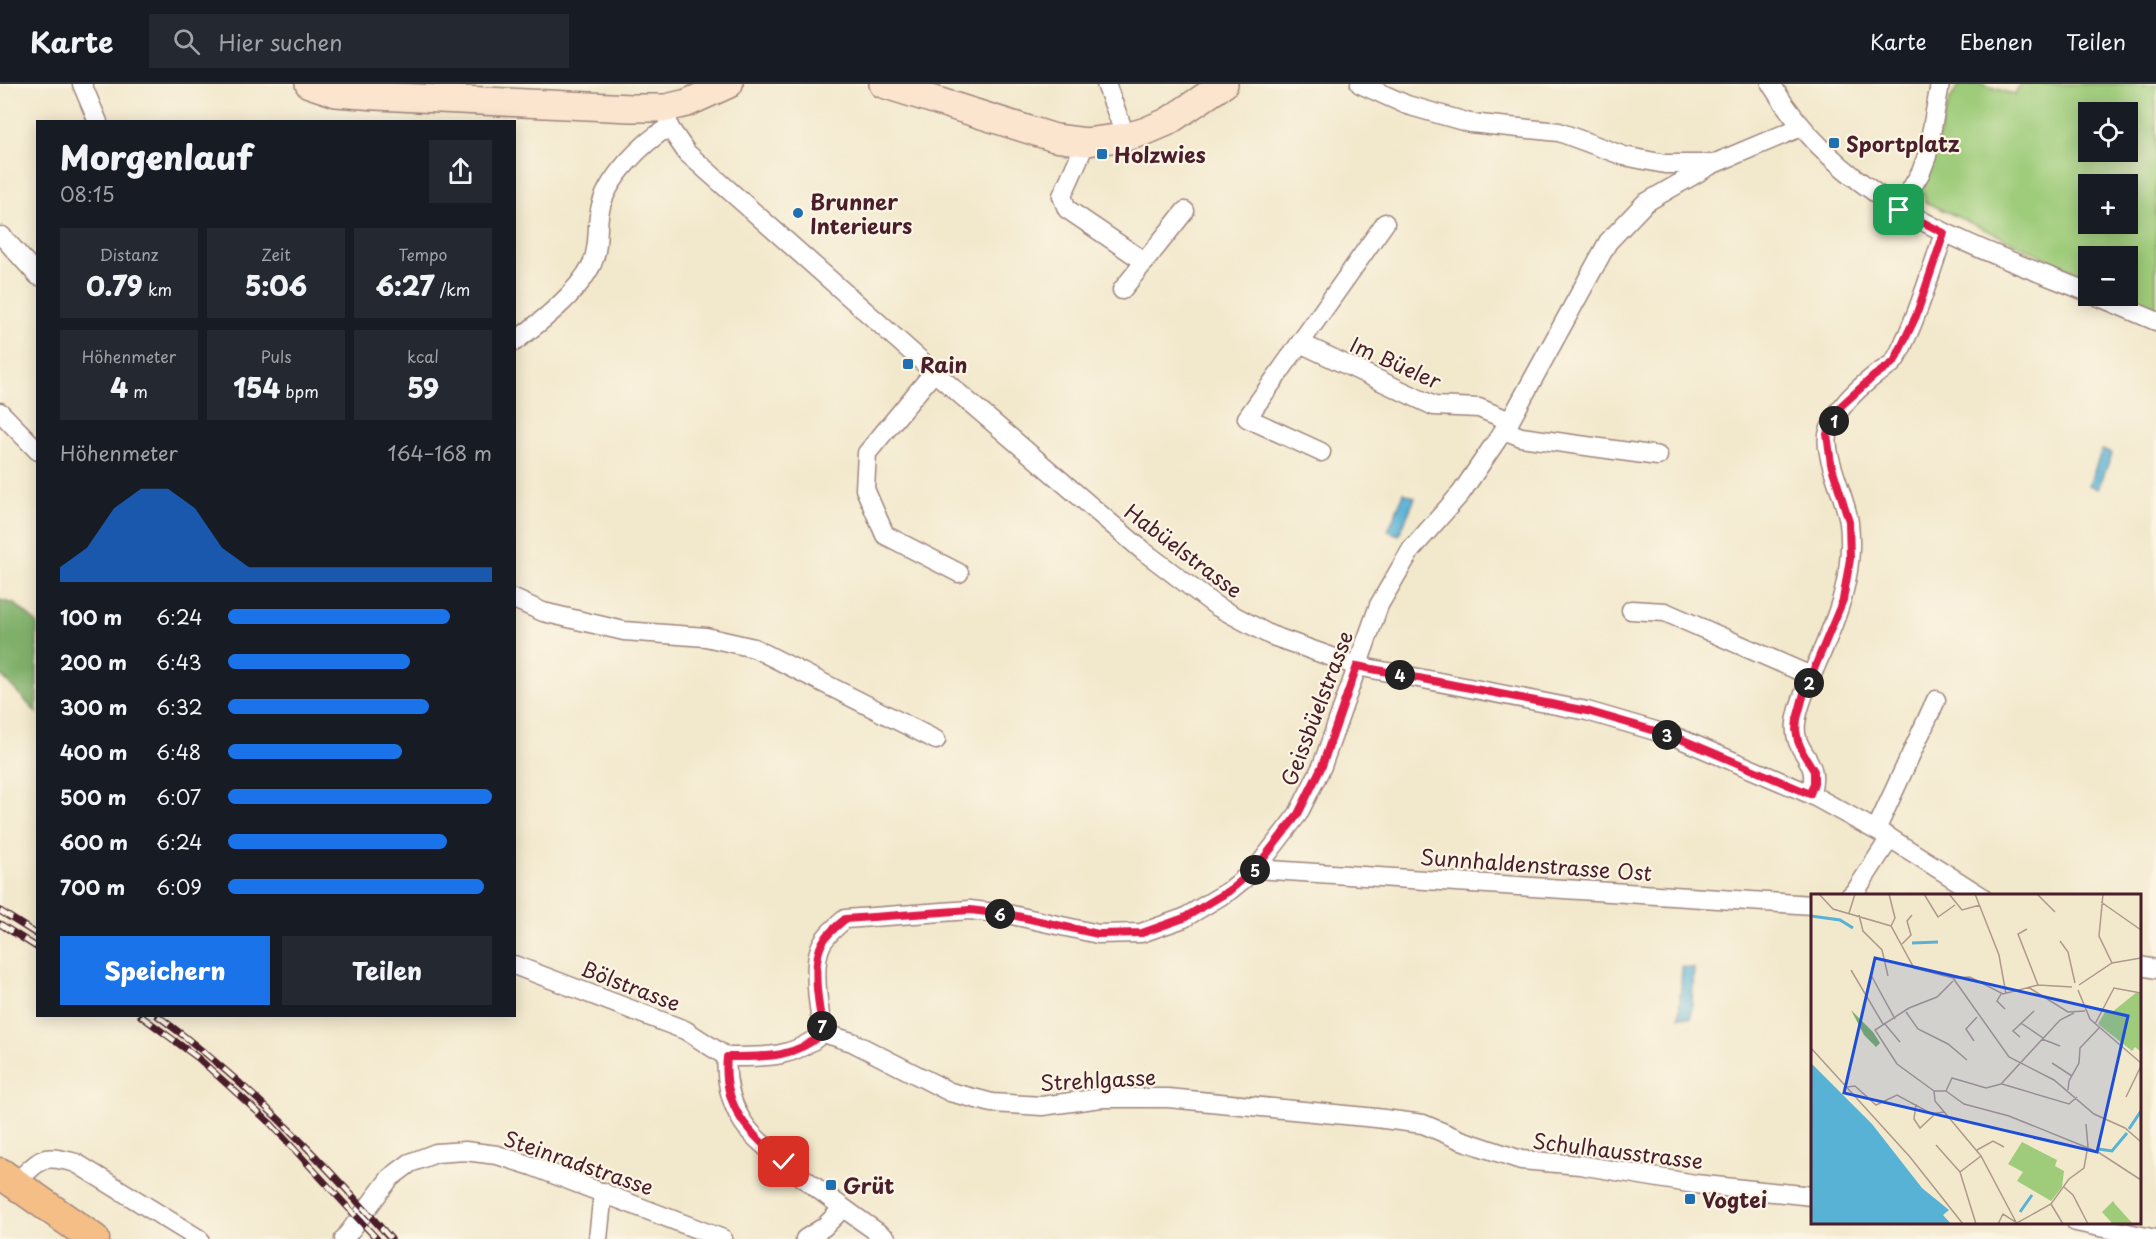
<!DOCTYPE html>
<html lang="de">
<head>
<meta charset="utf-8">
<style>
  body { margin:0; font-family:"Playpen Sans",sans-serif; background:#242831; color:#f1f3f6; height:100vh; display:flex; flex-direction:column; font-size:22px; white-space:nowrap }
  * { box-sizing:border-box; margin:0 }
  p { font-size:20px; color:#9ea1a6 }
  .icon { flex:none; width:33px; height:33px; fill:none; stroke:currentColor; stroke-width:2; stroke-linecap:round; stroke-linejoin:round }
  .map { position:relative; flex:1; overflow:hidden }
  .panel { position:absolute; left:36px; top:36px; width:480px; height:897px; display:flex; flex-direction:column; background:#171b24; border-radius:0px; box-shadow:0 3px 15px #0003 }
  .panel>* { flex:none }
  .buttons { position:absolute; left:2078px; top:18px; display:grid; gap:12px }
  .buttons a { display:grid; place-items:center; width:60px; height:60px; border-radius:0px; background:#171b24; box-shadow:0 3px 15px #0003; font-size:30px }
  .pin { position:absolute; display:grid; place-items:center; width:51px; height:51px; color:#fff; margin:-26px; border-radius:12px; box-shadow:0 3px 9px #0006 }
  .km { position:absolute; width:30px; height:30px; margin:-15px; border-radius:50%; background:#222; color:#fff; font-size:16px; line-height:30px; text-align:center }
  .round { display:grid; place-items:center; flex:none; width:63px; height:63px; border-radius:0px; background:#242831 }
  .summary { display:flex; align-items:center; justify-content:space-between; height:102px; padding:0 24px }
  h1 { font-size:33px; font-weight:800; line-height:45px }
  .stats { display:grid; grid-template-columns:repeat(3,1fr); gap:9px; height:102px; padding:6px 24px }
  .stats div { display:grid; align-content:center; border-radius:0px; background:#242831; text-align:center }
  .stats b { font-size:26px; font-weight:800 }
  .stats small { font-size:16px; font-weight:400 }
  .stats p { font-size:16px }
  .chart { height:168px; padding:12px 24px }
  .chart p { display:flex; justify-content:space-between }
  .chart svg { width:100%; height:108px; margin-top:6px; fill:#1a73e8; opacity:.7 }
  .button { display:flex; gap:12px; margin-top:auto; padding:12px 24px }
  .button a { flex:1; height:69px; border-radius:0px; background:#1a73e8; color:#fff; font-size:24px; font-weight:800; line-height:69px; text-align:center }
  .button a+a { background:#242831; color:#f1f3f6 }
  ul { padding:0 24px; list-style:none; font-size:20px }
  li { display:grid; grid-template-columns:96px 72px 1fr; align-items:center; height:45px }
  li i { height:15px; border-radius:8px; background:#1a73e8 }
  header { display:flex; align-items:center; gap:36px; box-sizing:border-box; height:84px; padding:0 30px; background:#171b24; border-bottom:2px solid #363941 }
  header strong { font-size:28px }
  nav { display:flex; gap:33px; margin-inline-start:auto; font-size:21px }
  .search { width:420px; height:54px; background:#242831; display:flex; align-items:center; gap:15px; box-sizing:border-box; padding:0 21px; border-radius:0px; color:#9ea1a6; font-size:22px }
  .map>svg:first-child { display:block }
  .green { fill:#9fcc7a; stroke:#747652; stroke-width:1.5; fill-rule:evenodd }
  .forest { fill:#7fb06a; stroke:#64684a; stroke-width:1.5 }
  .water { fill:#58b2d6; stroke:#516880; stroke-width:1.5 }
  .lines { fill:none; stroke-linecap:round; stroke-linejoin:round }
  .street-casing { stroke:#9e847c; stroke-width:21 }
  .secondary-casing { stroke:#9e847c; stroke-width:30 }
  .primary-casing { stroke:#9e847c; stroke-width:33 }
  .street { stroke:#fff; stroke-width:18 }
  .secondary { stroke:#fbe5cf; stroke-width:27 }
  .primary { stroke:#f6be87; stroke-width:30 }
  .rail-casing { stroke:#4a1f2b; stroke-width:7 }
  .rail { stroke:#fcf5e5; stroke-width:4.5; stroke-dasharray:14; stroke-linecap:butt }
  .route-casing { stroke:#fff; stroke-width:12 }
  .route { stroke:#e11d48; stroke-width:8 }
  .poi-dot { fill:#1f6fb2; stroke:#fcf5e5; stroke-width:2 }
  .labels { text-anchor:middle; dominant-baseline:central; stroke-width:4.5; stroke-linejoin:round; paint-order:stroke }
  .poi-label { font-size:21px; font-weight:bold; fill:#4a1f2b; stroke:#fcf5e5; text-anchor:start }
  .street-label { font-size:21px; fill:#4a1f2b; stroke:#fcf5e5 }
  .inset-river { fill:none; stroke:#58b2d6; stroke-width:3 }
  .inset-road { fill:none; stroke:#af988c; stroke-width:1.5 }
  .view { fill:#1d4ed8; fill-opacity:0.15; stroke:#1d4ed8; stroke-width:3 }
  .inset-edge { fill:none; stroke:#4a1f2b; stroke-width:3 }
</style>
</head>
<body>
<header>
<strong>Karte</strong>
<div class="search"><svg class="icon" aria-label="search" viewBox="0 0 24 24"><circle cx="10" cy="10" r="6"/><path d="M15 15l6 6"/></svg>Hier suchen</div>
<nav><a>Karte</a><a>Ebenen</a><a>Teilen</a></nav>
</header>
<div class="map">
<svg width="2156" height="1155" viewBox="0 0 2156 1155">
  <rect width="100%" height="100%" fill="#fcf5e5"/>
  <filter id="ink" filterUnits="userSpaceOnUse"><feTurbulence type="fractalNoise" baseFrequency=".0167" numOctaves="2"/><feDisplacementMap in="SourceGraphic" scale="12" xChannelSelector="R" yChannelSelector="G"/><feConvolveMatrix kernelMatrix="1 2 1 2 8 2 1 2 1" color-interpolation-filters="sRGB"/></filter>
  <filter id="wash" filterUnits="userSpaceOnUse"><feTurbulence type="fractalNoise" baseFrequency=".008" numOctaves="4" result="noise"/><feDisplacementMap in="SourceGraphic" scale="24" xChannelSelector="R" yChannelSelector="G"/><feGaussianBlur stdDeviation="1.35" result="paint"/><feColorMatrix in="noise" values="0 0 0 0 0 0 0 0 0 0 0 0 0 0 0 0 0 1.4 0 .05"/><feComposite in="paint" operator="in"/></filter>
  <g filter="url(#wash)">
    <rect width="100%" height="100%" fill="#f2e8cc"/>
    <!-- green -->
    <path class="green" d="M1961,0h21l33,11 5,-11h136v225l-29,-14v-39h-39v21l-163,-75 -2,-14 27,-89zM2088,28h39v40h-39zM2088,100h39v40h-39z"/>
    <!-- forest -->
    <path class="forest" d="M0,516l15,4 22,19v90l-37,-39z"/>
    <!-- water -->
    <g class="water">
      <path d="M2102,366l10,4 -14,35 -9,-4z"/>
      <path d="M1404,409l11,5 -16,37 -11,-4z"/>
      <path d="M1682,883l12,1 -3,50 -12,-1z"/>
    </g>
  </g>
  <g filter="url(#ink)">
    <g class="lines">
      <!-- street casing -->
      <g class="street-casing">
        <g id="street">
          <path d="M82,0l16,38"/>
          <path d="M1106,0l20,53"/>
          <path d="M1360,0l47,21 63,18 89,9 65,24 41,8h48l88,-37"/>
          <path d="M1771,0c74,121 193,158 317,208"/>
          <path d="M666,24l3,19 18,26 247,219 208,178 74,56 54,29 87,31 230,45 89,26 134,57 80,44 91,58"/>
          <path d="M1086,58l-24,54 5,13 78,53"/>
          <path d="M1899,125l22,-37 6,-16 13,-72"/>
          <path d="M2,152l36,40"/>
          <path d="M1122,206l63,-79"/>
          <path d="M2097,212l59,25"/>
          <path d="M514,258c27,-20 63,-48 78,-78 8,-18 4,-36 8,-54 6,-31 43,-68 69,-83"/>
          <path d="M1300,259l134,63 45,2 31,13"/>
          <path d="M934,288l-67,81 -2,36 20,46 74,38"/>
          <path d="M0,328l38,39"/>
          <path d="M1504,346l17,7 137,19"/>
          <path d="M1321,368l-74,-34 138,-195"/>
          <path d="M514,515l29,13 81,19 82,6 48,11 182,92"/>
          <path d="M1631,526l34,2 146,64"/>
          <path d="M1810,710c13,-36 -18,-39 -14,-71 3,-21 13,-41 21,-60 20,-45 38,-89 32,-140 -2,-23 -28,-71 -20,-92 8,-23 26,-40 45,-55 6,-5 17,-9 21,-16 5,-7 8,-16 12,-24 15,-33 25,-68 37,-103"/>
          <path d="M1876,746l60,-130"/>
          <path d="M1256,785l556,36"/>
          <path d="M1850,812l7,-7 33,-51"/>
          <path d="M514,881l171,65 42,27"/>
          <path d="M2140,882l16,3"/>
          <path d="M823,949c-4,-22 -11,-64 -3,-85 4,-12 16,-21 25,-29l125,-9 42,5 86,19 43,-1 43,-15 45,-27 27,-22 42,-55 24,-48 57,-161 32,-55 50,-57 49,-72 98,-179 37,-39 68,-39"/>
          <path d="M823,949l29,9 98,50 42,11 50,3 59,-8h67l208,20 47,6 38,16 60,20 59,5 115,19 117,12"/>
          <path d="M823,949c-31,26 -58,24 -96,24 -2,21 3,44 14,62 9,16 25,28 39,40 34,29 70,54 107,80"/>
          <path d="M15,1099c27,-24 25,-30 61,-20l123,76"/>
          <path d="M2076,1138l80,17"/>
          <path d="M344,1155l46,-61 20,-15 26,-10 29,-2 32,4 35,11 191,73"/>
          <path d="M598,1155l5,-47"/>
          <path d="M805,1155l19,-12 18,-18"/>
        </g>
      </g>
      <!-- secondary casing -->
      <g class="secondary-casing">
        <g id="secondary">
          <path d="M309,0l27,9 40,3 255,12h35l21,-5 42,-19"/>
          <path d="M883,0l172,54 31,4 40,-5 20,-6 21,-9 57,-38"/>
        </g>
      </g>
      <!-- primary casing -->
      <g class="primary-casing">
        <path id="primary" d="M0,1089l94,66"/>
      </g>
      <!-- street -->
      <use href="#street" class="street"/>
      <!-- secondary -->
      <use href="#secondary" class="secondary"/>
      <!-- primary -->
      <use href="#primary" class="primary"/>
      <!-- rail casing -->
      <g class="rail-casing">
        <g id="rail">
          <path d="M0,827l38,24"/>
          <path d="M0,840l38,24"/>
          <path d="M141,932l57,42 73,66 106,115"/>
          <path d="M158,932c90,67 159,139 233,223"/>
        </g>
      </g>
      <!-- rail -->
      <use href="#rail" class="rail"/>
    </g>
  </g>
  <g class="lines" filter="url(#ink)">
    <!-- route casing -->
    <g class="route-casing">
      <path id="route" d="M784,1078c-35,-29 -62,-54 -57,-105 38,0 65,2 97,-24 -5,-22 -12,-64 -4,-85 4,-12 16,-21 25,-29l125,-9 42,5 86,19 44,-1 42,-15 45,-27 27,-23 42,-54 24,-48 35,-100 230,45 89,26 134,57 4,-11v-12l-11,-18 -5,-12 -2,-11 1,-11 7,-26 39,-93 7,-41 -1,-38 -18,-57 -4,-30 15,-29 32,-29 20,-14 22,-46 28,-83 -45,-23"/>
    </g>
    <!-- route -->
    <use href="#route" class="route"/>
  </g>
  <!-- markers -->
  <g class="poi-dot">
    <rect x="1828" y="53" width="12" height="12" rx="3"/>
    <rect x="1096" y="64" width="12" height="12" rx="3"/>
    <circle cx="798" cy="129" r="6"/>
    <rect x="902" y="274" width="12" height="12" rx="3"/>
    <rect x="825" y="1095" width="12" height="12" rx="3"/>
    <rect x="1684" y="1109" width="12" height="12" rx="3"/>
  </g>
  <g class="labels">
    <!-- poi labels -->
    <g class="poi-label">
      <text x="1846" y="59">Sportplatz</text>
      <text x="1114" y="70">Holzwies</text>
      <text x="810" y="117">Brunner<tspan x="810" dy="24">Interieurs</tspan></text>
      <text x="920" y="280">Rain</text>
      <text x="843" y="1101">Grüt</text>
      <text x="1702" y="1115">Vogtei</text>
    </g>
    <!-- street labels -->
    <g class="street-label">
      <text transform="translate(1396 278) rotate(24)">Im Büeler</text>
      <text transform="translate(1184 466) rotate(37)">Habüelstrasse</text>
      <text transform="translate(1316 624) rotate(-69)">Geissbüelstrasse</text>
      <text transform="translate(1536 780) rotate(4)">Sunnhaldenstrasse Ost</text>
      <text transform="translate(631 901) rotate(21)">Bölstrasse</text>
      <text transform="translate(1098 995) rotate(-3)">Strehlgasse</text>
      <text transform="translate(1618 1066) rotate(7)">Schulhausstrasse</text>
      <text transform="translate(579 1078) rotate(19)">Steinradstrasse</text>
    </g>
  </g>
  <!-- overview -->
  <g transform="translate(1811 810)">
    <rect width="330" height="330" fill="#f2e8cc"/>
    <path d="M326,98l4,2v58l-6,-5 -3,4 -34,-27 8,-14 5,3zM211,248l35,18 -2,6 9,5 -2,16 -11,14 -34,-20 6,-9 -15,-8zM302,307l2,3 18,20h-20l-11,-12z" fill="#9fcc7a"/>
    <path d="M40,116l22,22 7,11 -4,4 -12,-12z" fill="#7fb06a"/>
    <path d="M0,169l61,61 50,64 27,22 -6,5 8,9h-140z" fill="#58b2d6"/>
    <path class="inset-river" d="M0,22l29,4 13,8M101,49l26,-1M318,235l12,-18M287,255l14,2 15,-18M0,280l49,50M209,318l12,-17"/>
    <path class="inset-road" d="M8,0l14,15 58,17 23,42 39,10 17,-1 33,17 35,-9 34,2M78,0l6,24 -4,8M113,0l14,23 17,-12M138,0l13,16 18,-5M164,0l24,61 7,39M226,0l18,18M292,0l-4,42 13,27M290,8l40,28M38,19l6,-19M48,21l4,16 19,19 6,26M216,35l-9,5 20,51M249,47l8,11 7,31M91,50l9,-9 -4,-14 5,-6M40,76l32,54M60,81l24,44M142,84l56,79 45,23 40,34 31,14 16,14M268,91l33,-22 29,-5M217,93l40,25 17,-1M267,96l12,29 51,44M190,100l-4,7 8,8M95,118l12,17 30,15 19,16M73,129l16,19M210,129l22,15M284,130l19,-36 27,5M209,143l-7,-6 21,-20M231,145l18,7M163,147l-8,-12 11,-12M0,154l99,109 53,67M241,169l20,13M191,190l67,20 8,-7M36,193l8,-1 21,19 21,-10 35,19 12,-2M257,196l1,-9 10,-18 1,-15 19,-20M123,197l-37,-27 -22,-34 34,-22 28,-11 16,-16M135,197l18,13 45,12 89,36 43,28M135,197h-12l1,10 46,55 36,68M135,197l6,-13 34,10 15,-4 59,-64 14,-7M315,203l15,-31M105,210l-2,15 6,9 14,-13M275,230l2,23M125,251l24,27M166,256l16,-9 11,6M253,293l9,8 15,29M240,310l12,20M165,330l-16,-52 21,-16M187,330l5,-10 14,9 34,-19 18,-25 15,-11 3,-17"/>
    <path class="view" d="M64,64l253,58 -31,136 -253,-59z"/>
    <rect width="330" height="330" class="inset-edge"/>
  </g>
</svg>
<div class="buttons">
<a><svg class="icon" aria-label="locate" viewBox="0 0 24 24"><circle cx="12" cy="12" r="6"/><path d="M12 2v4M12 18v4M2 12h4M18 12h4"/></svg></a>
<a>+</a>
<a>−</a>
</div>
<div class="pin" style="left:1899px;top:126px;background:#1e9e55"><svg class="icon" aria-label="arrive" viewBox="0 0 24 24"><path d="M6 21V4h12l-3 4 3 4H6"/></svg></div>
<div class="pin" style="left:784px;top:1078px;background:#d93025"><svg class="icon" aria-label="check" viewBox="0 0 24 24"><path d="M5 12l5 5 9-10"/></svg></div>
<b class="km" style="left:1834px;top:337px">1</b>
<b class="km" style="left:1809px;top:599px">2</b>
<b class="km" style="left:1667px;top:651px">3</b>
<b class="km" style="left:1400px;top:591px">4</b>
<b class="km" style="left:1255px;top:786px">5</b>
<b class="km" style="left:1000px;top:830px">6</b>
<b class="km" style="left:822px;top:942px">7</b>
<section class="panel">
<div class="summary"><div><h1>Morgenlauf</h1><p>08:15</p></div><a class="round"><svg class="icon" aria-label="share" viewBox="0 0 24 24"><path d="M12 15V3M7 8l5-5 5 5M5 13v7h14v-7"/></svg></a></div>
<div class="stats">
<div><p>Distanz</p><b>0.79<small> km</small></b></div>
<div><p>Zeit</p><b>5:06</b></div>
<div><p>Tempo</p><b>6:27<small> /km</small></b></div>
</div>
<div class="stats">
<div><p>Höhenmeter</p><b>4<small> m</small></b></div>
<div><p>Puls</p><b>154<small> bpm</small></b></div>
<div><p>kcal</p><b>59</b></div>
</div>
<div class="chart"><p><span>Höhenmeter</span>164–168 m</p>
<svg viewBox="0 0 160 44" preserveAspectRatio="none"><path d="M0 44V38L10 30L20 14L30 6L40 6L50 14L60 30L70 38L80 38L90 38L100 38L110 38L120 38L130 38L140 38L150 38L160 38V44z"/></svg>
</div>
<ul>
<li><b>100 m</b>6:24<i style="width:84%"></i></li>
<li><b>200 m</b>6:43<i style="width:69%"></i></li>
<li><b>300 m</b>6:32<i style="width:76%"></i></li>
<li><b>400 m</b>6:48<i style="width:66%"></i></li>
<li><b>500 m</b>6:07<i style="width:100%"></i></li>
<li><b>600 m</b>6:24<i style="width:83%"></i></li>
<li><b>700 m</b>6:09<i style="width:97%"></i></li>
</ul>
<div class="button"><a>Speichern</a><a>Teilen</a></div>
</section>
</div>
</body>
</html>
